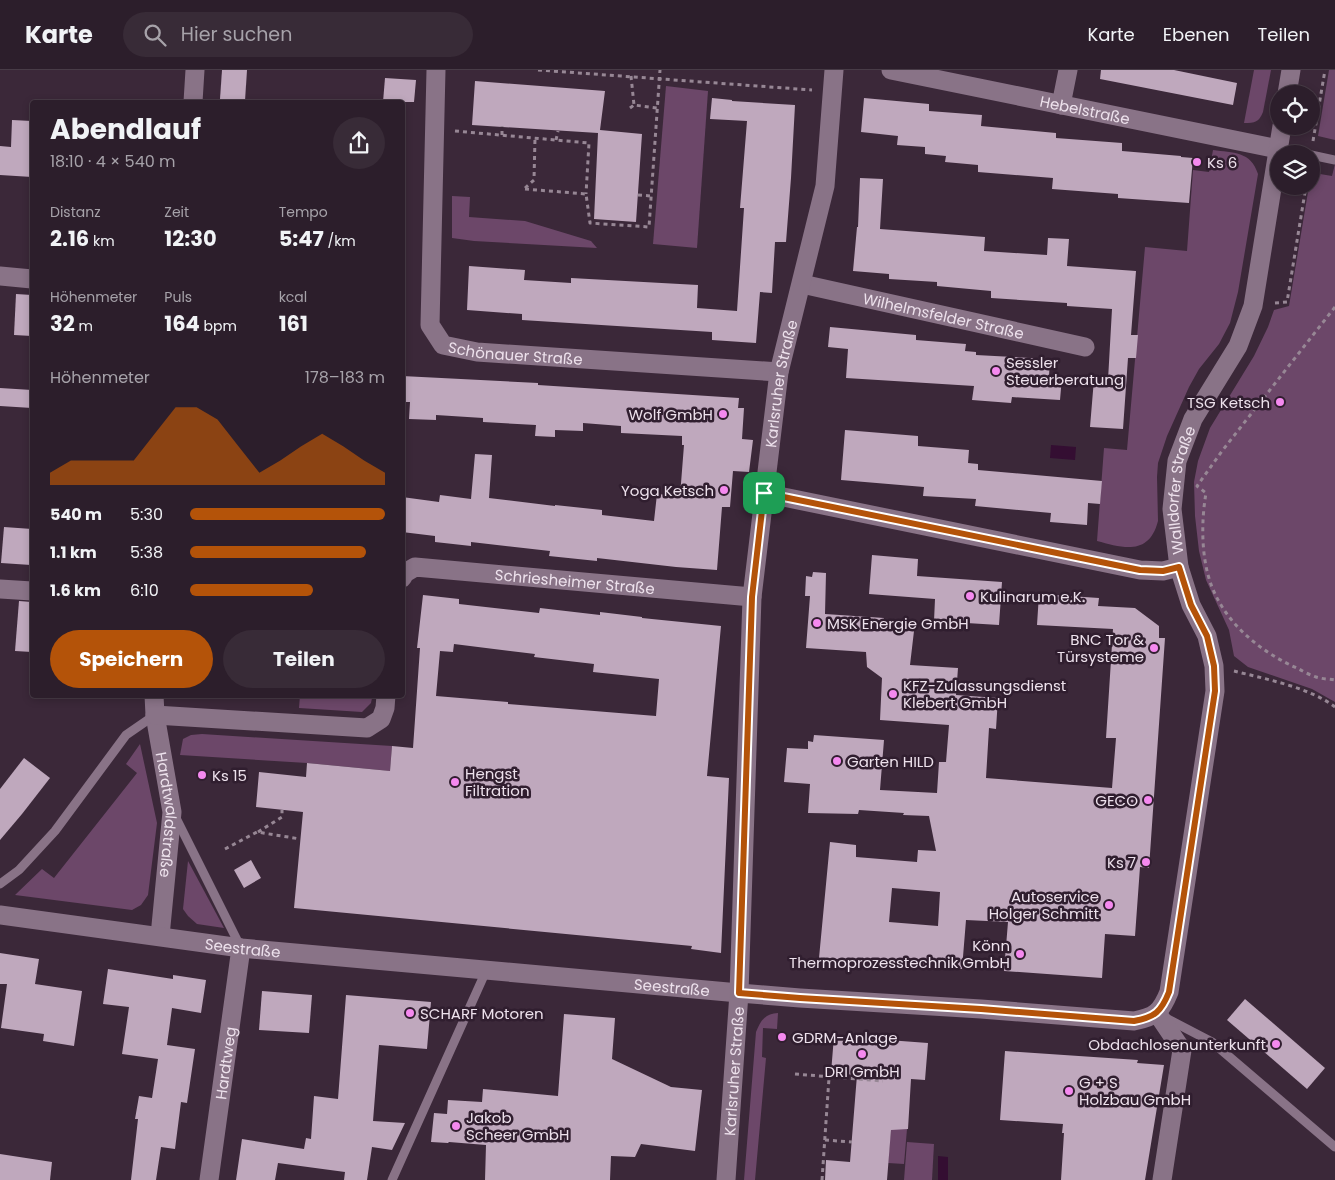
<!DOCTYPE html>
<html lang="de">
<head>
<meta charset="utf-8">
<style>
  body { margin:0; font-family:Poppins,sans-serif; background:#382b37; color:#f1f3f6; height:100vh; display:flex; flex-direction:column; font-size:19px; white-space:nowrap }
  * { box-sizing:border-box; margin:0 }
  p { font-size:16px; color:#a6a2a9 }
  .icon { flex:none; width:28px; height:28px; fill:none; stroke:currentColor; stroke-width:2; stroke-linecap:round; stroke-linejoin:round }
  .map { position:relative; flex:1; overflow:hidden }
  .drawer { position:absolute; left:30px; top:30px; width:375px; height:598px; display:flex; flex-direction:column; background:#2c1e2b; border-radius:5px; box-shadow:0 2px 8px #0003,0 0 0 1px #483c47 }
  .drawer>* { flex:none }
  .fabs { position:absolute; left:1270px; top:15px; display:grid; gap:10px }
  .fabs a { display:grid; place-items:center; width:50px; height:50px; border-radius:50%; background:#2c1e2b; box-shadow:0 2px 8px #0003,0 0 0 1px #483c47; font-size:25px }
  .pin { position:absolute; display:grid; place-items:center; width:42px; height:42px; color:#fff; margin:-21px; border-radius:10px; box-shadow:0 2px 8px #0006 }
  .round { display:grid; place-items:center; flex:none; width:52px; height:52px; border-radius:26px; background:#382b37 }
  .summary { display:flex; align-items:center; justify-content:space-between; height:85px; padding:0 20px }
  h1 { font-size:28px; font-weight:700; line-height:38px }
  .stats { display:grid; grid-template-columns:repeat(3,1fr); gap:8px; height:85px; padding:5px 20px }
  .stats div { display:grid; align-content:center }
  .stats b { font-size:21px; font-weight:700 }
  .stats small { font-size:14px; font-weight:400 }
  .stats p { font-size:14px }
  .chart { height:140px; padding:10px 20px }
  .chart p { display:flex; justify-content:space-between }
  .chart svg { width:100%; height:90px; margin-top:5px; fill:#b45309; opacity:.7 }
  .cta { display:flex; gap:10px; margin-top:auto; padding:10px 20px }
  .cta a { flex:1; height:58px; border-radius:30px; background:#b45309; color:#fff; font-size:20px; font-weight:700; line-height:58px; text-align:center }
  .cta a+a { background:#382b37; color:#f1f3f6 }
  ul { padding:0 20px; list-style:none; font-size:16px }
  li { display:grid; grid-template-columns:80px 60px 1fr; align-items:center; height:38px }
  li i { height:12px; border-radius:6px; background:#b45309 }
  header { display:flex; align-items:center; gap:30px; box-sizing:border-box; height:70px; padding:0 25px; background:#2c1e2b; border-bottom:1px solid #483c47 }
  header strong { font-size:24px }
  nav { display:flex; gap:28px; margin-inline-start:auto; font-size:18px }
  .search { width:350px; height:45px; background:#382b37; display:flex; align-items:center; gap:12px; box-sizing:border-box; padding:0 18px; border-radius:28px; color:#a6a2a9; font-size:19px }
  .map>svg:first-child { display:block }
  .green { fill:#6c4769 }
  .water { fill:#340e32 }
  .building { fill:#bfa8bd; fill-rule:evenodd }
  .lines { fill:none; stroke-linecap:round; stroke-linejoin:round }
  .path { stroke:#978795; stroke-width:3; stroke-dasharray:4 4; stroke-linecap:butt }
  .service { stroke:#897387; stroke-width:9 }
  .minor { stroke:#897387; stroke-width:19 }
  .route-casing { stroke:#fff; stroke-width:10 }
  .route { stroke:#b45309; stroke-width:6 }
  .poi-dot { fill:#f589ef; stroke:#301e2f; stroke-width:2 }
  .labels { text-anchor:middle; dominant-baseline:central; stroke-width:5; stroke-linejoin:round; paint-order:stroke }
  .street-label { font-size:15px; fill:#ede1ec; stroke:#301e2f }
  .poi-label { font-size:15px; fill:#ede1ec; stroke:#301e2f; text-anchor:start }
</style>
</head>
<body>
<header>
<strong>Karte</strong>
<div class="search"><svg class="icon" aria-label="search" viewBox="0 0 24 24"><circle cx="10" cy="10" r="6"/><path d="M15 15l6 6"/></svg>Hier suchen</div>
<nav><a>Karte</a><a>Ebenen</a><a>Teilen</a></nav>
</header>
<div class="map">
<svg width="1335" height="1110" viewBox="0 0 1335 1110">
  <rect width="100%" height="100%" fill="#3b2839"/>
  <!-- green -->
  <g class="green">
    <path d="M1254,0h17l-8,42c-4,10 -8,11 -19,11z"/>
    <path d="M1329,0h6v70l-17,-4z"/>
    <path d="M666,16l42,5 -11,157 -44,-4z"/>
    <path d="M1213,80c20,3 38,1 45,24l-20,118 -8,31 -11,21 -20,25 -10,18 -22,49 -9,27 -1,14 1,44c-9,35 -35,27 -61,20l7,-93 23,2 18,-203 42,4 6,-81 16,2z"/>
    <path d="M1335,94v538l-23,-13 -64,-22 -14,-11 -5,-26 -23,-50 -7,-29 -4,-35 -1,-34 4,-21 12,-33 44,-72 14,-29 6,-17 15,-4 20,-120h2v-17h3v4l18,3z"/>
    <path d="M452,126l18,1 -1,20 56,4 66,20 6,7 -123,-7 -22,-3z"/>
    <path d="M300,625h39l33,3 -1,5 -9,9 -63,-4z"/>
    <path d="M202,664l190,12 -2,25 -83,-8 -127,-8 3,-16 8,-4z"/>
    <path d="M140,674l17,79 -9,72 -7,10 -9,5 -117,-15 27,-26 12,9 83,-105 -11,-9z"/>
    <path d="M188,791l36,67 -27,-4 -9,-8 -5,-7z"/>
    <path d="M778,943l-1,16 -14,-1 -1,29 4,1 -11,122h-11l12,-148c5,-12 9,-18 22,-19z"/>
    <path d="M891,1058l16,1 -3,35 -16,-1z"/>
    <path d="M907,1072l27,2 -2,36h-28z"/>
  </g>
  <!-- water -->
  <g class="water">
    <path d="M1051,375l25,2 -1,13 -25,-2z"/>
    <path d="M938,1086l10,1v23h-10z"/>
  </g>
  <!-- building -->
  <g class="building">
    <path d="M222,0h25l-2,31 -25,-2z"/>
    <path d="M1101,0h73l63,13 -4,22 -133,-26z"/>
    <path d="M385,8l31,2 -2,22h-31z"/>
    <path d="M475,11l130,10 -5,39 42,4 -6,88 -42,-3 4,-86 -126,-8z"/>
    <path d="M712,28l20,2v1l63,4 -4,73 -5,64h-11l-3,51 -12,-1 -4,51 -44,-3v-8l-190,-12v-6l-55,-4 2,-44 56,4 -1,10 47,3v-5l127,7 -1,23 40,3 7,-103h-4l7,-87 -37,-2z"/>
    <path d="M864,28l65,6v7l53,4 -1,11 75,7v5l66,5v8l59,5v1l12,1 -4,45 -71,-5v-4l-66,-5 1,-11 -75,-6v-7l-33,-3 1,-6 -21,-2v-7l-28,-2 1,-9 -37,-4z"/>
    <path d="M12,50l20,1v56l-32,-2v-29l11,1z"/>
    <path d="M860,108l23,1 -3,50 105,8 -1,14 63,4 1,-17 21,1 -2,27 69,5 -5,64h7l-2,23h-8l-5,71 -33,-2 4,-48 14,1 4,-71 -45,-3v-3l-76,-5v-7l-54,-5v-4l-48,-3v-5l-36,-3 4,-44h1z"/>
    <path d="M16,224l16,1v41l-18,-1z"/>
    <path d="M830,257l86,8v5l50,4 -1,7 11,1v3l74,4 -1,17 13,1 -2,23 -48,-3 -1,6 -39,-3 2,-14 -128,-8 2,-29 -20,-2z"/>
    <path d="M402,306l136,7v2l201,13 -1,10h6l-2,31 11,1 -4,32 -16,-1 -3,36h-8l-5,63 -41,-3 -79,-9v3l-48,-5 1,-5 -79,-9v4l-36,-4v-6l-33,-4v-35l37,5 1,-7 31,4 4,-45 17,1 -3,43 66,8v-1l47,5v5l52,6 3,-27 23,2 4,-51h-2v-9l-61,-3v-7l-38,-3v8l-28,-1v7l-20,-1 1,-11 -53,-3v-4l-47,-3v5l-27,-1 1,-17h-8z"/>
    <path d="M0,318l32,2v18l-32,-2z"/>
    <path d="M845,360l73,6v10l51,4 -1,13 10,1v6l124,11 -2,23 -12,-1 -1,22 -37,-3 1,-9 -76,-7 1,-7 -53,-3 1,-9 -83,-7z"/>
    <path d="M4,457l28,2 -1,36 -30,-2z"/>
    <path d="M872,485l46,4 -1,17 85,6 -3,43 -65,-4 1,-22 -66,-5z"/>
    <path d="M813,502l13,1 -1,41 59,4 -1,11 31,2 -4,34 48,3 -2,27 42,3 -2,31 -7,-1 -3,50 126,10 4,-50h-10l7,-109 -76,-4 2,-31 60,4 -1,8 37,2 24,18v12h6l-16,230 -9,-1 -5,69 -30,-2 -3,44 -98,-7 4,-49 -42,-2 -4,49 -64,-5v-2l-35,-3v2l-44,-3 11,-116 26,3v12l61,5 1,-12 18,1 -7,-35 -26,-1 1,-2 -45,-3 -1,4 -50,-1 2,-29 -26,-2 3,-34 21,1v-8l5,1 1,-7 70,5 -4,50 57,3 2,-31h7l3,-37 -69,-5 2,-42 -15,-11 -1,-15 -60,-4 4,-52h-5l1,-20 6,1zM892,818l48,4 -2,34 -49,-4z"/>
    <path d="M423,525l36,4v5l80,9 1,-5 60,7v-3l42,5v1l79,8 -14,150 22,2 -8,175 -30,-4 1,-3 -398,-38 9,-96 -47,-5 3,-35 47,5 1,-14 83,8 2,-25 21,2 7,-100h-3zM454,574l81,10 -1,3 60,7 -1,8 66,7 -3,37 -148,-12v-2l-72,-6 4,-45 13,1z"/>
    <path d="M19,531l13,1v50l-17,-1z"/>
    <path d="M24,688l26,20 -28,36 -22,26v-51z"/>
    <path d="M251,790l10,18 -17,10 -10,-18z"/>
    <path d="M0,883l39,6 -4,25 47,7 -8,55 -31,-5 1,-7 -43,-6 6,-44h-7z"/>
    <path d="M108,899l65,10v-4l33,5 -5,33 -29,-5 -5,37 28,4 -8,54 -6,-1 -6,47 -14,-2 -5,33h-25l7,-61h-3l4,-23 13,2 6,-39 -36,-5 7,-47 -26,-3z"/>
    <path d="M262,921l50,4 -3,38 -50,-3z"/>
    <path d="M346,925l85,7 -4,47 -48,-4 -6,76 32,2 -13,27 -20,-3 -5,33h-23l1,-8 -67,-9 -3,17h-39l6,-41 62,10 2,-11 5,1 3,-43 24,3z"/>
    <path d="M1245,929l80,69 -18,21 -80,-69z"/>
    <path d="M564,944l51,4 -3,41 59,28 31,3 -7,61 -54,-7 -6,13 -24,-1 -1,24h-125l1,-35 -37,-3 -1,1 -17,-1 3,-29 13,1 1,-14 34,2 1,-13 75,7z"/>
    <path d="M834,966l94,7 -3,37 -14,-1 -3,50 -17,1 -4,50h-62l1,-20 24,2 7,-87 -26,-2z"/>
    <path d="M1005,981l133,9 -1,3 27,2 -19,115h-84l3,-47h-2l1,-9 -63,-4z"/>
    <path d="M0,1084l52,8 -2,18h-50z"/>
  </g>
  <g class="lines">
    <!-- path -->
    <g class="path">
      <path d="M538,0l274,20"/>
      <path d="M631,6l3,29 23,3"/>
      <path d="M630,38l4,-3"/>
      <path d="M455,61l134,12 -3,51"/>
      <path d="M502,65v-9"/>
      <path d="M556,70l2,-9"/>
      <path d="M1313,71l12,-71"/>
      <path d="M525,118l9,-8 1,-42"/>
      <path d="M525,119l61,5 4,29 59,4 11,-157"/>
      <path d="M638,125l13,1"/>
      <path d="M1275,233l12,-1 19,-116"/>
      <path d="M1335,237l-113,144 -25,35 9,7c-5,29 -5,66 6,94 15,38 50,66 87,82 5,3 11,6 17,8 6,2 13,2 19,3"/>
      <path d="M1234,601c31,8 75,16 101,36"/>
      <path d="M258,762l24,-15v-7"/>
      <path d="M225,779l32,-17 43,7"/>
      <path d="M795,1004l88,7"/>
      <path d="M825,1070l27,2"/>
      <path d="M822,1110l7,-102"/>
    </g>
    <!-- service -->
    <g class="service">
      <path d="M1278,79l25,5"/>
      <path d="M1311,85l24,5"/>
      <path d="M175,746l66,132"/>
      <path d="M0,814l19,-14 36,-39 71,-96 29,-20"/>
      <path d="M1164,947l48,25 123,105"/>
      <path d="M392,1110l94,-209"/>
    </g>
    <!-- minor -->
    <g class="minor">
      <path id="s1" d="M436,0l-6,255 13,20 34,7 302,20"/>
      <path id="s2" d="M891,0l387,79"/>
      <path d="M1287,24l4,-24"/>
      <path d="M193,32l2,-32"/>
      <path d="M1061,35l7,-35"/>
      <path d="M0,206l32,3"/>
      <path id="s3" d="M802,214l283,63"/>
      <path d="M764,423l376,77 23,1 16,-4"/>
      <path id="s4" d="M402,508l3,-5 10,-6 337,30"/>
      <path d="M0,519l32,2"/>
      <path id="s5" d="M154,625l1,20 17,97 -12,124"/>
      <path d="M155,645l212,13 14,-9 4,-11 1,-13"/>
      <path id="s6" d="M0,845l241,33 498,45 61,5 181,11 153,12c21,-4 27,-9 35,-29l46,-301 -1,-25 -7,-30 -16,-31 -12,-38 -7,-58 5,-48 16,-42 45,-73 15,-40 29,-180"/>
      <path d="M1157,943l25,37 -20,130"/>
      <path id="s7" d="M209,1110l32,-232"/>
      <path id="s8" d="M726,1110l13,-187 13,-396 27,-225 46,-186 9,-116"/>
    </g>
  </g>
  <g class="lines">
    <!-- route casing -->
    <g class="route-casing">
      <path id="route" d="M764,423l376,77 23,1 16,-4 12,38 16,31 7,30 1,25 -46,301c-8,20 -14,25 -35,29l-153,-12 -181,-11 -61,-5 13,-396z"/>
    </g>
    <!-- route -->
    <use href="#route" class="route"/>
  </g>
  <!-- markers -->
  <g class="poi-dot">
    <circle cx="1197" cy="92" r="5"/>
    <circle cx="996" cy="301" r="5"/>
    <circle cx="1280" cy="332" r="5"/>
    <circle cx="723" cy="344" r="5"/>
    <circle cx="724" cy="420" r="5"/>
    <circle cx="970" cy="526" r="5"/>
    <circle cx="817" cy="553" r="5"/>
    <circle cx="1154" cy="578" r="5"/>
    <circle cx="893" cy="624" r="5"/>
    <circle cx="837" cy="691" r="5"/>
    <circle cx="202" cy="705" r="5"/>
    <circle cx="455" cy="712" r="5"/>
    <circle cx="1148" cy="730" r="5"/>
    <circle cx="1146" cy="792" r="5"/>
    <circle cx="1109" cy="835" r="5"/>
    <circle cx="1020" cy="884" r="5"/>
    <circle cx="410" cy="943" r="5"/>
    <circle cx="782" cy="967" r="5"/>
    <circle cx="1276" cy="974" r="5"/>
    <circle cx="862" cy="984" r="5"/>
    <circle cx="1069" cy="1021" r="5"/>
    <circle cx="456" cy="1056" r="5"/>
  </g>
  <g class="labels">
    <!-- street labels -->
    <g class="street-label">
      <text stroke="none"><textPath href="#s2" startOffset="198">Hebelstraße</textPath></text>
      <text stroke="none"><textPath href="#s3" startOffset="145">Wilhelmsfelder Straße</textPath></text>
      <text stroke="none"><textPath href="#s1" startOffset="352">Schönauer Straße</textPath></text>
      <text stroke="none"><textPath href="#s8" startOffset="799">Karlsruher Straße</textPath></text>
      <text stroke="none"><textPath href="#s6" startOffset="1701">Walldorfer Straße</textPath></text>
      <text stroke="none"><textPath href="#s4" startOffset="178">Schriesheimer Straße</textPath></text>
      <text stroke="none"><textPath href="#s5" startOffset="121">Hardtwaldstraße</textPath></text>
      <text stroke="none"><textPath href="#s6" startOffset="245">Seestraße</textPath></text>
      <text stroke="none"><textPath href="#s6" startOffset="676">Seestraße</textPath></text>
      <text stroke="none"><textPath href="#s7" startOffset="118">Hardtweg</textPath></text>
      <text stroke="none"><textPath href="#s8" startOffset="109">Karlsruher Straße</textPath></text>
    </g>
    <!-- poi labels -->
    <g class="poi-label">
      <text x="1207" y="92">Ks 6</text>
      <text x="1006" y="292">Sessler<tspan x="1006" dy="17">Steuerberatung</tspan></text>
      <text x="1270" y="332" text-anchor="end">TSG Ketsch</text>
      <text x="713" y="344" text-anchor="end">Wolf GmbH</text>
      <text x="714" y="420" text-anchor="end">Yoga Ketsch</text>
      <text x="980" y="526">Kulinarum e.K.</text>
      <text x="827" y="553">MSK Energie GmbH</text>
      <text x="1144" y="569" text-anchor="end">BNC Tor &amp;<tspan x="1144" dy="17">Türsysteme</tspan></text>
      <text x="903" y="615">KFZ-Zulassungsdienst<tspan x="903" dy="17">Klebert GmbH</tspan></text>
      <text x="847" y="691">Garten HILD</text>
      <text x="465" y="703">Hengst<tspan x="465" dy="17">Filtration</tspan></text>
      <text x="212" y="705">Ks 15</text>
      <text x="1138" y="730" text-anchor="end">GECO</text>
      <text x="1136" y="792" text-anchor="end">Ks 7</text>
      <text x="1099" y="826" text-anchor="end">Autoservice<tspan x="1099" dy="17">Holger Schmitt</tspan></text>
      <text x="1010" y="875" text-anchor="end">Könn<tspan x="1010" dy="17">Thermoprozesstechnik GmbH</tspan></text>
      <text x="420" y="943">SCHARF Motoren</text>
      <text x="792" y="967">GDRM-Anlage</text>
      <text x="1266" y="974" text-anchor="end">Obdachlosenunterkunft</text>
      <text x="862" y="1001" text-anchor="middle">DRI GmbH</text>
      <text x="1079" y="1012">G + S<tspan x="1079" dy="17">Holzbau GmbH</tspan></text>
      <text x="466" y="1047">Jakob<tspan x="466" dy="17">Scheer GmbH</tspan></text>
    </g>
  </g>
</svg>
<div class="fabs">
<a><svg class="icon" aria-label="locate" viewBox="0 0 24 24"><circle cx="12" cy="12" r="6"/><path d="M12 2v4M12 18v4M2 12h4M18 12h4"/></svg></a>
<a><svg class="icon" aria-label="layers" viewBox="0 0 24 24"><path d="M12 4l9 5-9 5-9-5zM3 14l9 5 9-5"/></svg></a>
</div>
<div class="pin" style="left:764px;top:423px;background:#1e9e55"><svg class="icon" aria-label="arrive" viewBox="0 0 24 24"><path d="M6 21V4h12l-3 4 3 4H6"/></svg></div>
<section class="drawer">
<div class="summary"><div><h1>Abendlauf</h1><p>18:10 · 4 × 540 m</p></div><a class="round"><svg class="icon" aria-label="share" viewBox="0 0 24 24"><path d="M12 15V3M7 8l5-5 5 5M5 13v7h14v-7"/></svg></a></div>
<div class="stats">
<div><p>Distanz</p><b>2.16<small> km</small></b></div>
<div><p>Zeit</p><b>12:30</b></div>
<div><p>Tempo</p><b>5:47<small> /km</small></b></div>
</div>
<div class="stats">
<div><p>Höhenmeter</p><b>32<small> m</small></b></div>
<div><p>Puls</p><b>164<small> bpm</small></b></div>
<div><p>kcal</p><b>161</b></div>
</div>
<div class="chart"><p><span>Höhenmeter</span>178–183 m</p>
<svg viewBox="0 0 160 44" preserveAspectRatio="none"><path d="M0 44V38L10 32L20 32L30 32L40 32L50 19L60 6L70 6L80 12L90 25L100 38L110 32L120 25L130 19L140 25L150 32L160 38V44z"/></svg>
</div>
<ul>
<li><b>540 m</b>5:30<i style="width:100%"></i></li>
<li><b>1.1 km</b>5:38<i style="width:90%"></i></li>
<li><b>1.6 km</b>6:10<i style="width:63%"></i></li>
</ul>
<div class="cta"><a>Speichern</a><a>Teilen</a></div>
</section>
</div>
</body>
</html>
